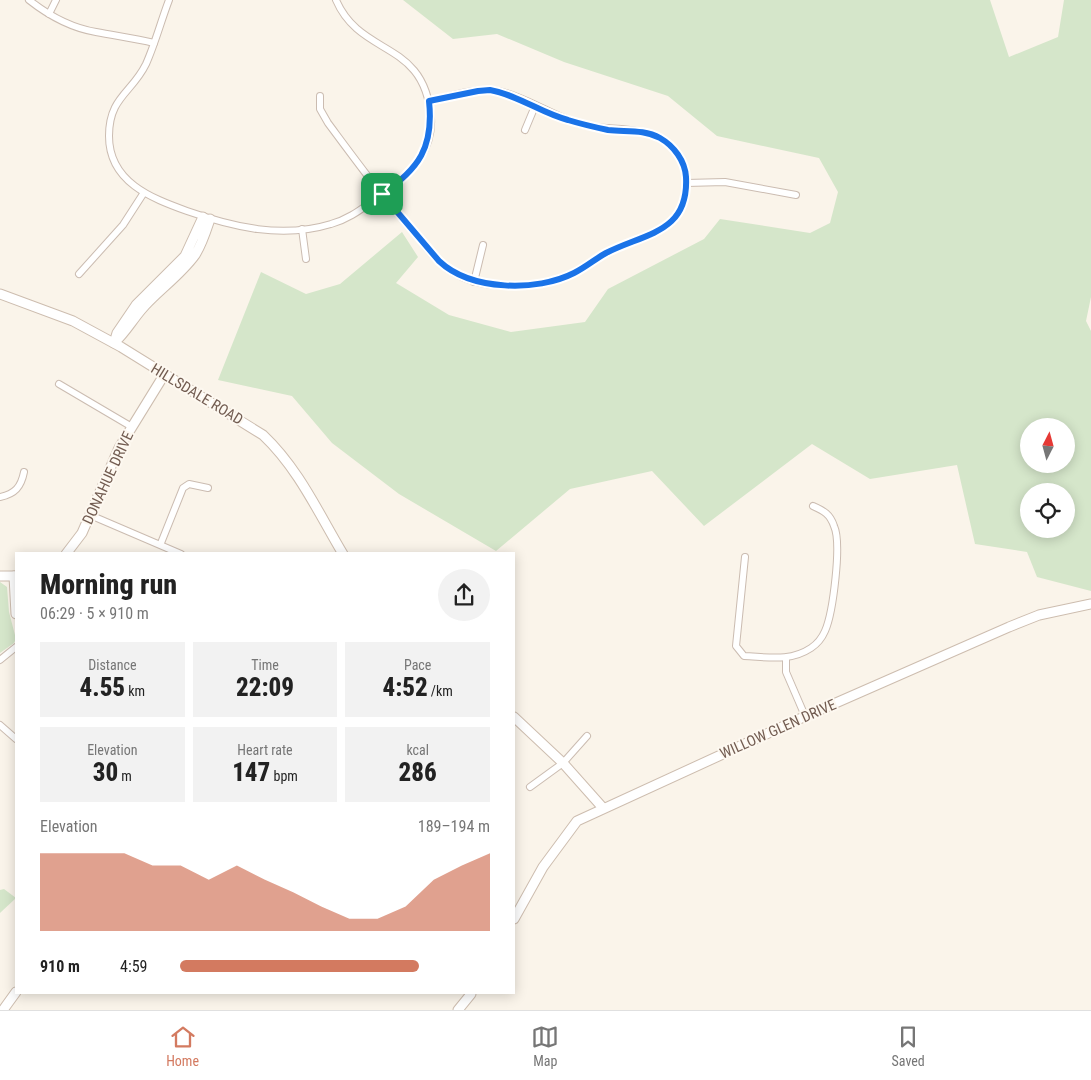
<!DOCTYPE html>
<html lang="en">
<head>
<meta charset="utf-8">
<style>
  body { margin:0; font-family:"Roboto Condensed",sans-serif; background:#f2f2f2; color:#222; height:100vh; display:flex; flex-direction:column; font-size:19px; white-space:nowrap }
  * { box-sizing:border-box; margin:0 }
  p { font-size:16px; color:#767676 }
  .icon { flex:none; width:28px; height:28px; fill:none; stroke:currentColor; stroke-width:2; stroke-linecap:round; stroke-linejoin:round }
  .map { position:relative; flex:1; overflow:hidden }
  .side { position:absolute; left:15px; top:552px; width:500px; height:442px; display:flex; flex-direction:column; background:#fff; border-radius:0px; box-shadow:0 2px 12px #0003 }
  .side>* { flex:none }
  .needle { width:32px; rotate:6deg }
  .fabs { position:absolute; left:1020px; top:418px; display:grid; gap:10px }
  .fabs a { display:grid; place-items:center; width:55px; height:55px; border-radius:50%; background:#fff; box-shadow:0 2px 12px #0003; font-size:25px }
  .pin { position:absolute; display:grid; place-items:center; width:42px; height:42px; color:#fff; margin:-21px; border-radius:10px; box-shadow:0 2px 8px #0006 }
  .round { display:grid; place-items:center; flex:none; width:52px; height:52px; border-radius:26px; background:#f2f2f2 }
  .overview { display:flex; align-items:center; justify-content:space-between; height:85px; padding:0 25px }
  h1 { font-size:28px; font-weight:800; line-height:38px }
  .figures { display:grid; grid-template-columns:repeat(3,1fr); gap:8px; height:85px; padding:5px 25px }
  .figures div { display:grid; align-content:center; border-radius:0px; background:#f2f2f2; text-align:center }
  .figures b { font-size:25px; font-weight:800 }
  .figures small { font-size:14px; font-weight:400 }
  .figures p { font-size:14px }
  .chart { height:140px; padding:10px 25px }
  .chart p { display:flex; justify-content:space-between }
  .chart svg { width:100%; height:90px; margin-top:5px; fill:#d37a60; opacity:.7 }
  ul { padding:0 25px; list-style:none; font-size:16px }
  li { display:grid; grid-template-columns:80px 60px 1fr; align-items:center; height:38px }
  li i { height:12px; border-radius:6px; background:#d37a60 }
  .dock { display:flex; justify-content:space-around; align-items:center; height:70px; border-top:1px solid #e0e0e0; background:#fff; font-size:14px; color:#767676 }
  .dock a { display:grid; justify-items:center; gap:2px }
  .dock .current { color:#d37a60 }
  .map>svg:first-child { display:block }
  .green { fill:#d5e6ca; fill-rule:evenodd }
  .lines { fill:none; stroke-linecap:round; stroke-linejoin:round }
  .street-casing { stroke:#cbbcb1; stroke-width:8 }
  .secondary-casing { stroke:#cdbdaf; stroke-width:11 }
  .street { stroke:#fff; stroke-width:6 }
  .secondary { stroke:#fff; stroke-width:9 }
  .route-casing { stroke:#fff; stroke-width:10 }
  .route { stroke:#1a73e8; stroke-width:6 }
  .labels { text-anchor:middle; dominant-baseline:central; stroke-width:4; stroke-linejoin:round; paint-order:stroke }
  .street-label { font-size:15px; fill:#725c51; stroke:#fdf8f0 }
</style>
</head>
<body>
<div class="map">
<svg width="1091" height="1010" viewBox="0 0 1091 1010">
  <rect width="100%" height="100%" fill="#faf4ea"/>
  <!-- green -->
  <g class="green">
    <path d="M403,0h587l19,57 49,-20 6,-37h27v297l-5,24 5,10v260l-54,-14 -10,-25 -52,-8 -18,-79 -87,14 -58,-35 -108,82 -52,-55 -82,18 -74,62 -97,-57 -67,-51 -40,-47 -74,-16 43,-108 45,22 34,-10 62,-52 16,25 -22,26 53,32 62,17 74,-10 23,-33 96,-50 16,-20 90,14 20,-10 8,-31 -19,-34 -102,-22 -49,-40 -104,-34 -67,-28 -44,5zM1066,426v38h-37v-38zM1066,491v38h-37v-38z"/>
    <path d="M0,582l7,5 2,25 7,27 -2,4 -14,10z"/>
    <path d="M4,889l12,9 -16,15v-23z"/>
  </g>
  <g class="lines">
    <!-- street casing -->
    <g class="street-casing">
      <g id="street">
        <path d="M29,0c19,15 43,28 67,32 20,4 38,6 58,11"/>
        <path d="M169,0c-8,21 -14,44 -23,64 -14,29 -37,33 -37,72 0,46 42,62 78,75 46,16 95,28 144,13 22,-6 36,-20 55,-32 24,-17 47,-42 45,-74 -6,-79 -70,-60 -95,-118"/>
        <path d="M49,14l7,-14"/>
        <path d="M320,96v13l8,14c29,39 58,79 91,115 11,14 22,29 39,37 29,16 87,13 116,-2 12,-6 22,-15 33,-20 38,-19 82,-21 79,-75 -1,-17 -12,-32 -27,-40 -21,-12 -55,-7 -79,-14 -29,-9 -62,-32 -90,-34 -20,-1 -42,7 -61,11"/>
        <path d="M525,130l10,-24"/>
        <path d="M686,183l39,-1 71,13"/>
        <path d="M302,229l4,30"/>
        <path d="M79,274l44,-49 20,-31"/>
        <path d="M474,282l9,-37"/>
        <path d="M59,384l73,43"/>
        <path d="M0,497c15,-3 21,-10 24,-25"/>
        <path d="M90,515l91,39"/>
        <path d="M161,543l22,-55 6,-4 19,4"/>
        <path d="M745,557l-9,89 8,10c24,1 46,6 67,-8 6,-4 11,-10 14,-17 8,-18 17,-88 9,-105 -4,-12 -10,-15 -21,-20"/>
        <path d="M786,659v13l19,44"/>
        <path d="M0,660l16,-13"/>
        <path d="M0,725l16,14"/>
        <path d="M530,787l33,-24 24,-27"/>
      </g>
    </g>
    <!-- secondary casing -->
    <g class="secondary-casing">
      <g id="secondary">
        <path d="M203,217l-18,39 -49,49 -19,28 -3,10c11,-10 17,-21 27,-33 16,-19 39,-34 54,-55 7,-11 11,-24 15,-36"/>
        <path d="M0,294l73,27 48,26 142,88c35,33 55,77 80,119"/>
        <path d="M66,554l16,-21 37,-85 45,-73"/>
        <path d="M0,576h16"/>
        <path d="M14,576l2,38"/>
        <path d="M514,717l49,46 40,45"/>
        <path d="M514,919l29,-52 34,-46 220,-101 212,-93 30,-12 52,-11"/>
        <path d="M3,1010l13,-18"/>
        <path d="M458,1010l13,-16"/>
      </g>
    </g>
    <!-- street -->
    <use href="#street" class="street"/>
    <!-- secondary -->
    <use href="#secondary" class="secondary"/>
  </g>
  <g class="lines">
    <!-- route casing -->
    <g class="route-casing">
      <path id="route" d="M490,90c28,5 51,23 78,30 13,4 26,7 40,10 18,2 36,-1 52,8 14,8 25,23 26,39 3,56 -41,56 -80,76 -11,6 -20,14 -32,20 -37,19 -103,18 -135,-12l-57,-67c37,-25 52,-47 47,-93l49,-10z"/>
    </g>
    <!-- route -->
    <use href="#route" class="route"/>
  </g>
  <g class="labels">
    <!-- street labels -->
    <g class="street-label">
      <text transform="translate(197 394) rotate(31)">HILLSDALE ROAD</text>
      <text transform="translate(108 478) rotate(-65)">DONAHUE DRIVE</text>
      <text transform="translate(778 729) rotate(-24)">WILLOW GLEN DRIVE</text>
    </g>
  </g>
</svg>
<div class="fabs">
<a><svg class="needle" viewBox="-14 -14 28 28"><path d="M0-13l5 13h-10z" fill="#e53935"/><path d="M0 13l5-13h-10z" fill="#767676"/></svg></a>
<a><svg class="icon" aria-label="locate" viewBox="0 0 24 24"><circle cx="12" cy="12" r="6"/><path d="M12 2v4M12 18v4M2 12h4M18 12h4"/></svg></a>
</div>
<div class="pin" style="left:382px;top:194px;background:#1e9e55"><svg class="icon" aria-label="arrive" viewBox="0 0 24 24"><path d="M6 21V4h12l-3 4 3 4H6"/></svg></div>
<section class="side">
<div class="overview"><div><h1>Morning run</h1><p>06:29 · 5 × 910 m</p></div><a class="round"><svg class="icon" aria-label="share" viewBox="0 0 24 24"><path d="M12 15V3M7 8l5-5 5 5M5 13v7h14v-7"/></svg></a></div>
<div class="figures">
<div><p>Distance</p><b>4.55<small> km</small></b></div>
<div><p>Time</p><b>22:09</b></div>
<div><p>Pace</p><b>4:52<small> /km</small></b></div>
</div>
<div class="figures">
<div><p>Elevation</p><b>30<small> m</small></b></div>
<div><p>Heart rate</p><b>147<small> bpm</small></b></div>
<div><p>kcal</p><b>286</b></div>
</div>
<div class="chart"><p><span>Elevation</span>189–194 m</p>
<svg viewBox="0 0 160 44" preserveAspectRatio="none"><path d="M0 44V6L10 6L20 6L30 6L40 12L50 12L60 19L70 12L80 19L90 25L100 32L110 38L120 38L130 32L140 19L150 12L160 6V44z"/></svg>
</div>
<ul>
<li><b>910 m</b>4:59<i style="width:77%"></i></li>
</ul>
</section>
</div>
<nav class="dock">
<a class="current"><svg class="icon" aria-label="home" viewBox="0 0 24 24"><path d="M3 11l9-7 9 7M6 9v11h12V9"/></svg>Home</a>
<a><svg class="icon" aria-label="map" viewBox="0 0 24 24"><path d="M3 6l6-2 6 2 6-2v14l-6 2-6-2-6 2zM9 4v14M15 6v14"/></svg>Map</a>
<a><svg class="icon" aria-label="saved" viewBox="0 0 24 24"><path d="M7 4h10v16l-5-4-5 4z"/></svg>Saved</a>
</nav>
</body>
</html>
